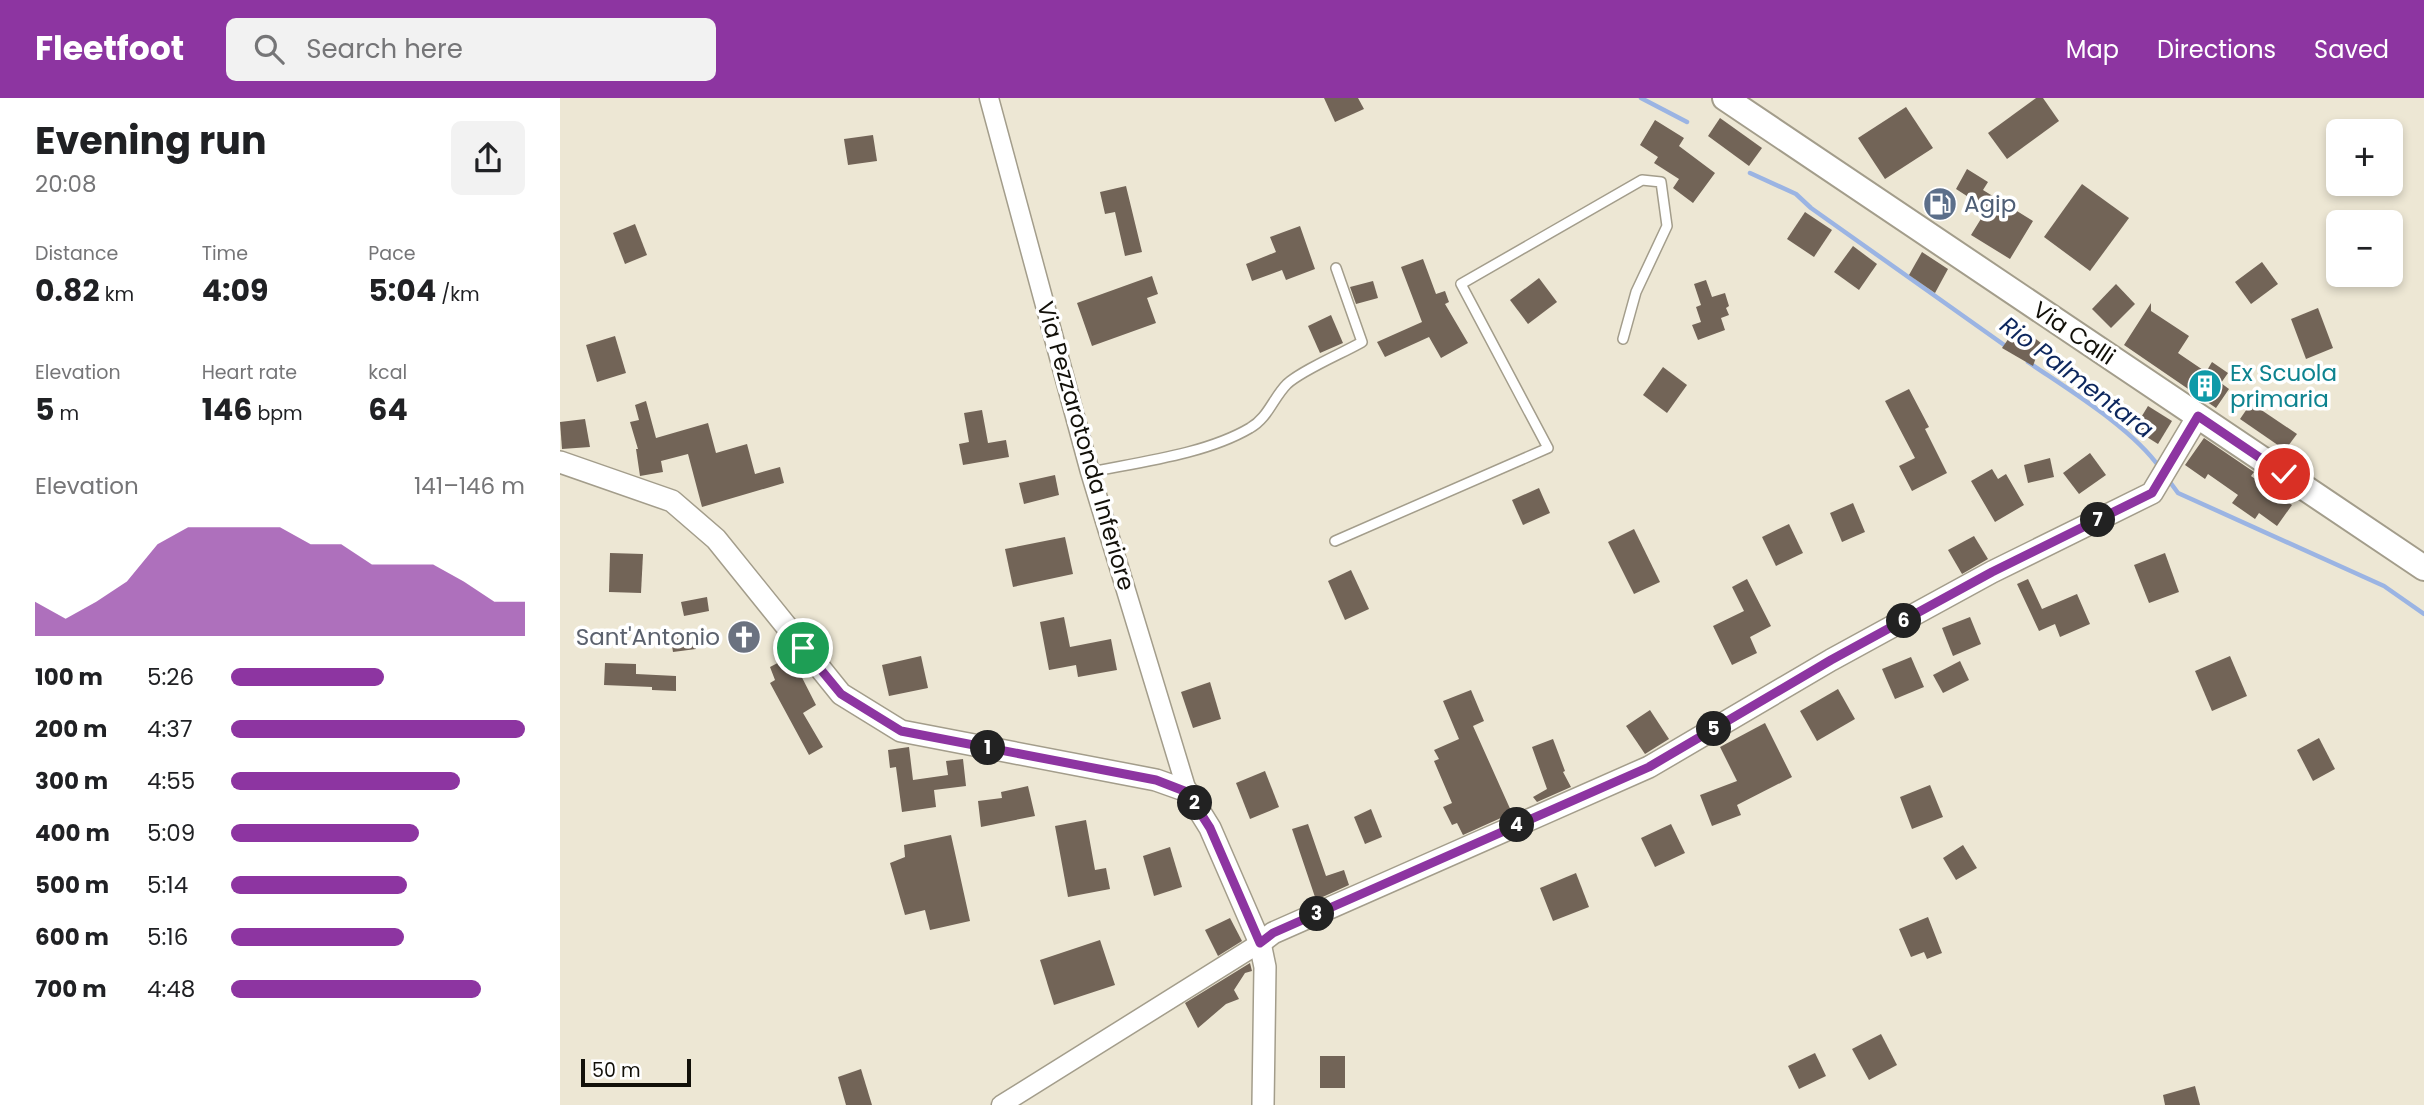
<!DOCTYPE html>
<html lang="en">
<head>
<meta charset="utf-8">
<style>
  body { margin:0; font-family:Poppins,sans-serif; background:#f2f2f2; color:#202124; height:100vh; display:flex; flex-direction:column; font-size:26px; white-space:nowrap }
  * { box-sizing:border-box; margin:0 }
  p { font-size:23px; color:#757577 }
  .icon { flex:none; width:38px; height:38px; fill:none; stroke:currentColor; stroke-width:2; stroke-linecap:round; stroke-linejoin:round }
  .map { position:relative; flex:1; overflow:hidden }
  .drawer { display:flex; flex-direction:column; background:#fff; width:560px }
  .drawer>* { flex:none }
  .tools { position:absolute; left:1766px; top:21px; display:grid; gap:14px }
  .tools a { display:grid; place-items:center; width:77px; height:77px; border-radius:10px; background:#fff; box-shadow:0 4px 10px #0003; font-size:35px }
  .scale { position:absolute; left:21px; bottom:18px; width:110px; box-sizing:border-box; padding-left:7px; border:4px solid #121009; border-top:0; font-size:19px; line-height:24px; white-space:nowrap; color:#121009; -webkit-text-stroke:5px #fff; paint-order:stroke }
  .pin { position:absolute; display:grid; place-items:center; width:60px; height:60px; color:#fff; margin:-30px; border:4px solid #fff; border-radius:50%; box-shadow:0 2px 7px #0007 }
  .km { position:absolute; width:35px; height:35px; margin:-18px; border-radius:50%; background:#222; color:#fff; font-size:19px; line-height:35px; text-align:center }
  .round { display:grid; place-items:center; flex:none; width:74px; height:74px; border-radius:10px; background:#f2f2f2 }
  .headline { display:flex; align-items:center; justify-content:space-between; height:119px; padding:0 35px }
  h1 { font-size:38px; font-weight:700; line-height:52px }
  .stats { display:grid; grid-template-columns:repeat(3,1fr); gap:10px; height:119px; padding:7px 35px }
  .stats div { display:grid; align-content:center }
  .stats b { font-size:30px; font-weight:700 }
  .stats small { font-size:19px; font-weight:400 }
  .stats p { font-size:19px }
  .chart { height:196px; padding:14px 35px }
  .chart p { display:flex; justify-content:space-between }
  .chart svg { width:100%; height:126px; margin-top:7px; fill:#8d35a1; opacity:.7 }
  ul { padding:0 35px; list-style:none; font-size:23px }
  li { display:grid; grid-template-columns:112px 84px 1fr; align-items:center; height:52px }
  li i { height:18px; border-radius:9px; background:#8d35a1 }
  header { display:flex; align-items:center; gap:42px; box-sizing:border-box; height:98px; padding:0 35px; background:#8d35a1; color:#fff }
  header strong { font-size:33px }
  nav { display:flex; gap:38px; margin-inline-start:auto; font-size:24px }
  .search { width:490px; height:63px; background:#f2f2f2; display:flex; align-items:center; gap:18px; box-sizing:border-box; padding:0 24px; border-radius:10px; color:#757577; font-size:26px }
  main { display:flex; flex:1; min-height:0 }
  .map>svg:first-child { display:block }
  .lines { fill:none; stroke-linecap:round; stroke-linejoin:round }
  .stream { stroke:#9bb4e3; stroke-width:4.5 }
  .building { fill:#726457 }
  .service-casing { stroke:#a39d8b; stroke-width:12 }
  .minor-casing { stroke:#a39d8b; stroke-width:21 }
  .tertiary-casing { stroke:#a39d8b; stroke-width:24 }
  .secondary-casing { stroke:#a39d8b; stroke-width:28 }
  .service { stroke:#fff; stroke-width:9 }
  .minor { stroke:#fff; stroke-width:18 }
  .tertiary { stroke:#fff; stroke-width:21 }
  .secondary { stroke:#fff; stroke-width:24 }
  .route-casing { stroke:#fff; stroke-width:14 }
  .route { stroke:#8d35a1; stroke-width:9 }
  .labels { text-anchor:middle; dominant-baseline:central; stroke-width:7; stroke-linejoin:round; paint-order:stroke }
  .service-label { font-size:23px; fill:#4e5e75; stroke:#fff; text-anchor:start }
  .street-label { font-size:23px; fill:#121009; stroke:#fff }
  .culture-label { font-size:23px; fill:#0d838f; stroke:#fff; text-anchor:start }
  .worship-label { font-size:23px; fill:#5b616d; stroke:#fff; text-anchor:end }
  .water-label { font-size:24px; font-style:italic; fill:#0c265d; stroke:#fff }
</style>
</head>
<body>
<header>
<strong>Fleetfoot</strong>
<div class="search"><svg class="icon" aria-label="search" viewBox="0 0 24 24"><circle cx="10" cy="10" r="6"/><path d="M15 15l6 6"/></svg>Search here</div>
<nav><a>Map</a><a>Directions</a><a>Saved</a></nav>
</header>
<main>
<section class="drawer">
<div class="headline"><div><h1>Evening run</h1><p>20:08</p></div><a class="round"><svg class="icon" aria-label="share" viewBox="0 0 24 24"><path d="M12 15V3M7 8l5-5 5 5M5 13v7h14v-7"/></svg></a></div>
<div class="stats">
<div><p>Distance</p><b>0.82<small> km</small></b></div>
<div><p>Time</p><b>4:09</b></div>
<div><p>Pace</p><b>5:04<small> /km</small></b></div>
</div>
<div class="stats">
<div><p>Elevation</p><b>5<small> m</small></b></div>
<div><p>Heart rate</p><b>146<small> bpm</small></b></div>
<div><p>kcal</p><b>64</b></div>
</div>
<div class="chart"><p><span>Elevation</span>141–146 m</p>
<svg viewBox="0 0 160 44" preserveAspectRatio="none"><path d="M0 44V32L10 38L20 32L30 25L40 12L50 6L60 6L70 6L80 6L90 12L100 12L110 19L120 19L130 19L140 25L150 32L160 32V44z"/></svg>
</div>
<ul>
<li><b>100 m</b>5:26<i style="width:52%"></i></li>
<li><b>200 m</b>4:37<i style="width:100%"></i></li>
<li><b>300 m</b>4:55<i style="width:78%"></i></li>
<li><b>400 m</b>5:09<i style="width:64%"></i></li>
<li><b>500 m</b>5:14<i style="width:60%"></i></li>
<li><b>600 m</b>5:16<i style="width:59%"></i></li>
<li><b>700 m</b>4:48<i style="width:85%"></i></li>
</ul>
</section>
<div class="map">
<svg width="1864" height="1007" viewBox="0 0 1864 1007">
  <rect width="100%" height="100%" fill="#ede7d4"/>
  <g class="lines">
    <!-- stream -->
    <g class="stream">
      <path d="M1081,0l46,24"/>
      <path d="M1190,75l46,21 15,14 196,139"/>
      <path d="M1468,264c41,28 104,66 132,106"/>
      <path d="M1607,380l11,15 206,93 40,28"/>
    </g>
  </g>
  <!-- building -->
  <g class="building">
    <path d="M764,0h34l6,11 -29,13z"/>
    <path d="M1476,0h7l16,23 -52,38 -19,-26z"/>
    <path d="M1346,9l27,41 -48,31 -27,-41z"/>
    <path d="M1160,20l42,30 -13,18 -41,-30z"/>
    <path d="M1095,22l29,18 -5,8 36,27 -22,30 -20,-15 6,-9 -25,-16 4,-6 -18,-12z"/>
    <path d="M313,37l4,26 -29,4 -4,-26z"/>
    <path d="M1407,71l21,13 -5,8 50,31 -23,38 -39,-24 16,-26 -31,-20z"/>
    <path d="M1522,86l47,34 -39,53 -46,-34z"/>
    <path d="M566,88l16,66 -17,4 -10,-44 -10,2 -5,-22z"/>
    <path d="M1245,114l27,18 -18,27 -27,-18z"/>
    <path d="M75,126l12,31 -22,9 -12,-31z"/>
    <path d="M740,128l15,43 -29,11 -4,-10 -30,11 -6,-17 30,-12 -6,-15z"/>
    <path d="M1293,148l24,18 -18,26 -25,-18z"/>
    <path d="M1362,154l26,17 -13,24 -26,-18z"/>
    <path d="M863,161l13,35 9,-3 4,11 -4,2 23,39 -27,15 -12,-21 -44,20 -8,-15 45,-20 -21,-55z"/>
    <path d="M1702,164l16,22 -27,20 -16,-22z"/>
    <path d="M592,178l6,18 -11,4 9,25 -64,23 -15,-43z"/>
    <path d="M979,180l18,24 -29,22 -18,-24z"/>
    <path d="M1146,182l6,17 13,-4 4,13 -3,2 3,7 -8,3 4,12 -27,10 -6,-15 9,-3 -5,-15 5,-2 -7,-21z"/>
    <path d="M813,183l5,17 -22,6 -6,-17z"/>
    <path d="M1556,186l19,20 -24,24 -19,-19z"/>
    <path d="M1591,205v8l38,25 -11,17 28,19 6,-10 16,11 -7,10 8,6 -13,19 -92,-63z"/>
    <path d="M1758,210l15,40 -27,11 -15,-40z"/>
    <path d="M771,217l12,28 -23,10 -12,-27z"/>
    <path d="M1458,227l23,18 -8,23 -31,-18z"/>
    <path d="M55,238l11,37 -29,9 -11,-37z"/>
    <path d="M1103,269l24,18 -20,28 -24,-18z"/>
    <path d="M1349,291l20,38 -4,2 22,44 -35,18 -13,-25 16,-8 -30,-57z"/>
    <path d="M86,303l10,37 52,-15 8,30 31,-9 8,30 25,-7 4,16 -82,24 -14,-53 -27,7 2,11 -23,4 -4,-27h2l-8,-27 9,-2 -4,-15z"/>
    <path d="M1691,305l46,31 -12,16 -45,-31z"/>
    <path d="M1588,308l24,15 -14,23 -24,-15z"/>
    <path d="M422,312l6,33 18,-3 3,17 -46,8 -4,-21 10,-2 -5,-29z"/>
    <path d="M25,321l5,28 -28,2 -2,-27z"/>
    <path d="M1644,340l50,34 -3,4 41,29 -15,21 -18,-13 -4,6 -23,-16 6,-8 -30,-21 -3,5 -20,-14z"/>
    <path d="M1530,355l16,22 -27,19 -16,-21z"/>
    <path d="M1490,360l4,19 -26,6 -4,-18z"/>
    <path d="M1432,371l6,10 8,-5 18,31 -29,17 -24,-41z"/>
    <path d="M495,377l4,20 -35,9 -5,-21z"/>
    <path d="M979,390l11,25 -27,12 -11,-25z"/>
    <path d="M1293,405l12,29 -23,10 -12,-29z"/>
    <path d="M1229,426l14,29 -27,13 -14,-29z"/>
    <path d="M1074,431l26,53 -26,12 -26,-52z"/>
    <path d="M1414,438l14,23 -26,15 -14,-24z"/>
    <path d="M505,439l8,37 -60,13 -8,-38z"/>
    <path d="M50,455l33,1 -2,39 -32,-1z"/>
    <path d="M1605,455l14,39 -30,11 -15,-38z"/>
    <path d="M791,472l18,39 -24,11 -17,-39z"/>
    <path d="M1187,481l24,47 -21,11 7,16 -25,12 -19,-39 31,-15 -12,-24z"/>
    <path d="M1468,481l14,30 35,-15 13,30 -30,13 -5,-13 -16,7 -22,-47z"/>
    <path d="M147,499l2,14 -25,5 -3,-14z"/>
    <path d="M504,519l6,30 41,-8 6,31 -39,7 -2,-12 -27,5 -9,-48z"/>
    <path d="M1410,519l11,27 -28,12 -11,-28z"/>
    <path d="M134,533l2,18 -23,3 -3,-18z"/>
    <path d="M231,558l25,49 -13,8 20,34 -14,8 -39,-72 5,-3 -5,-13z"/>
    <path d="M361,558l7,32 -39,8 -7,-31z"/>
    <path d="M1670,558l17,40 -35,15 -17,-40z"/>
    <path d="M1351,559l13,30 -29,12 -13,-30z"/>
    <path d="M1400,563l9,19 -26,13 -10,-18z"/>
    <path d="M45,565l31,1v10l40,2v15l-24,-1v-3l-48,-2z"/>
    <path d="M650,584l11,37 -28,9 -12,-36z"/>
    <path d="M1278,591l17,30 -38,22 -17,-30z"/>
    <path d="M911,592l13,31 -11,5 39,87 -49,22 -6,-12 -5,2 -9,-18 9,-4 -18,-42 5,-2 -5,-9 25,-11 -16,-38z"/>
    <path d="M1090,612l19,29 -24,15 -19,-28z"/>
    <path d="M1205,625l27,54 -55,28 4,10 -29,11 -12,-31 37,-14 -17,-34z"/>
    <path d="M1759,640l16,31 -22,12 -16,-31z"/>
    <path d="M993,641l12,32 -2,1 8,15 -34,15 -4,-5 14,-8 -15,-42z"/>
    <path d="M349,649l4,33 35,-5 -2,-14 17,-2 3,27 -32,4 2,17 -34,5 -6,-45 -6,1 -2,-18z"/>
    <path d="M705,673l14,36 -29,12 -14,-36z"/>
    <path d="M1370,687l13,32 -31,12 -12,-32z"/>
    <path d="M468,688l7,30 -54,11 -3,-26 24,-3 -1,-6z"/>
    <path d="M811,711l11,28 -17,7 -11,-27z"/>
    <path d="M526,722l9,50 11,-2 4,21 -42,8 -13,-71z"/>
    <path d="M748,726l18,52 18,-6 5,15 -33,15 -24,-71z"/>
    <path d="M1111,726l14,29 -30,14 -14,-29z"/>
    <path d="M391,737l19,86 -40,9 -5,-20 -20,5 -15,-52 15,-6 -1,-12z"/>
    <path d="M1403,747l14,23 -21,12 -13,-22z"/>
    <path d="M610,749l12,40 -28,9 -11,-40z"/>
    <path d="M1016,775l13,34 -36,14 -13,-33z"/>
    <path d="M1368,819l14,36 -15,6 -3,-7 -13,5 -12,-28z"/>
    <path d="M670,820l12,23 -24,15 -13,-26z"/>
    <path d="M540,842l15,45 -61,20 -14,-45z"/>
    <path d="M690,865l2,8 -7,2 -11,17 5,9 -13,5 -28,24 -13,-25z"/>
    <path d="M1321,936l16,31 -28,15 -17,-31z"/>
    <path d="M1255,955l11,23 -27,13 -11,-23z"/>
    <rect x="760" y="958" width="25" height="32"/>
    <path d="M301,971l11,36h-26l-8,-28z"/>
    <path d="M1635,988l5,19h-35l-2,-10z"/>
  </g>
  <g class="lines">
    <!-- service casing -->
    <g class="service-casing">
      <g id="service">
        <path d="M530,374c50,-10 116,-18 160,-44 18,-10 23,-30 37,-44 15,-14 56,-31 75,-42l-26,-74"/>
        <path d="M775,443l213,-93 -87,-164 181,-104 19,2 6,44 -31,66 -13,47"/>
      </g>
    </g>
    <!-- minor casing -->
    <g class="minor-casing">
      <g id="minor">
        <path d="M429,0l101,374 97,319"/>
        <path d="M441,1007l259,-162"/>
      </g>
    </g>
    <!-- tertiary casing -->
    <g class="tertiary-casing">
      <g id="tertiary">
        <path d="M0,364l112,39 44,38 125,155 60,37 255,49 31,11 23,37 50,115 5,24 -2,138"/>
        <path d="M700,845l13,-10 376,-166 182,-107 161,-88 160,-79 46,-77"/>
      </g>
    </g>
    <!-- secondary casing -->
    <g class="secondary-casing">
      <path id="secondary" d="M1165,0l699,470"/>
    </g>
    <!-- service -->
    <use href="#service" class="service"/>
    <!-- minor -->
    <use href="#minor" class="minor"/>
    <!-- tertiary -->
    <use href="#tertiary" class="tertiary"/>
    <!-- secondary -->
    <use href="#secondary" class="secondary"/>
  </g>
  <g class="lines">
    <!-- route casing -->
    <g class="route-casing">
      <path id="route" d="M243,550l38,46 60,37 255,49 31,12 23,36 50,115 13,-10 376,-166 182,-107 161,-88 160,-79 46,-77 86,58"/>
    </g>
    <!-- route -->
    <use href="#route" class="route"/>
  </g>
  <!-- icons -->
  <defs>
    <g id="fuel-disc" transform="scale(1.75)"><circle r="9.5" fill="#5c6f8a" stroke="#fff"/><path d="M-5.5-6h7V0h2V4h1.3V-2.5L3-4.5l.8-.8L6-3V5H2.5V1h-1V6h-7ZM-4.2-4.7v3.2H.2V-4.7Z" fill="#fff"/></g>
    <g id="building-disc" transform="scale(1.75)"><circle r="9.5" fill="#0f9aa8" stroke="#fff"/><path d="M-4-6H4V6H1V3H-1V6H-4ZM-2.5-4.3h1.7v1.8h-1.7ZM.8-4.3h1.7v1.8H.8ZM-2.5-1h1.7V.8h-1.7ZM.8-1h1.7V.8H.8Z" fill="#fff"/></g>
    <g id="church-disc" transform="scale(1.75)"><circle r="9.5" fill="#6b7280" stroke="#fff"/><path d="M-1.2-6h2.4v3.5h3.3v2.4h-3.3V6h-2.4V-.1h-3.3v-2.4h3.3Z" fill="#fff"/></g>
  </defs>
  <g fill-rule="evenodd">
    <use href="#fuel-disc" x="1380" y="106"/>
    <use href="#building-disc" x="1645" y="288"/>
    <use href="#church-disc" x="184" y="539"/>
  </g>
  <g class="labels">
    <!-- service labels -->
    <g class="service-label">
      <text x="1404" y="106">Agip</text>
    </g>
    <!-- street labels -->
    <g class="street-label">
      <text transform="translate(1514 235) rotate(34)">Via Calli</text>
      <text transform="translate(526 348) rotate(74)">Via Pezzarotonda Inferiore</text>
    </g>
    <!-- culture labels -->
    <g class="culture-label">
      <text x="1670" y="275">Ex Scuola<tspan x="1670" dy="26">primaria</tspan></text>
    </g>
    <!-- worship labels -->
    <g class="worship-label">
      <text x="160" y="539">Sant'Antonio</text>
    </g>
    <!-- water labels -->
    <g class="water-label">
      <text transform="translate(1517 279) rotate(37)">Rio Palmentara</text>
    </g>
  </g>
</svg>
<div class="tools">
<a>+</a>
<a>−</a>
</div>
<div class="scale">50 m</div>
<div class="pin" style="left:243px;top:550px;background:#1e9e55"><svg class="icon" aria-label="arrive" viewBox="0 0 24 24"><path d="M6 21V4h12l-3 4 3 4H6"/></svg></div>
<div class="pin" style="left:1724px;top:376px;background:#d93025"><svg class="icon" aria-label="check" viewBox="0 0 24 24"><path d="M5 12l5 5 9-10"/></svg></div>
<b class="km" style="left:428px;top:650px">1</b>
<b class="km" style="left:635px;top:705px">2</b>
<b class="km" style="left:757px;top:816px">3</b>
<b class="km" style="left:957px;top:727px">4</b>
<b class="km" style="left:1154px;top:631px">5</b>
<b class="km" style="left:1344px;top:523px">6</b>
<b class="km" style="left:1538px;top:422px">7</b>
</div>
</main>
</body>
</html>
